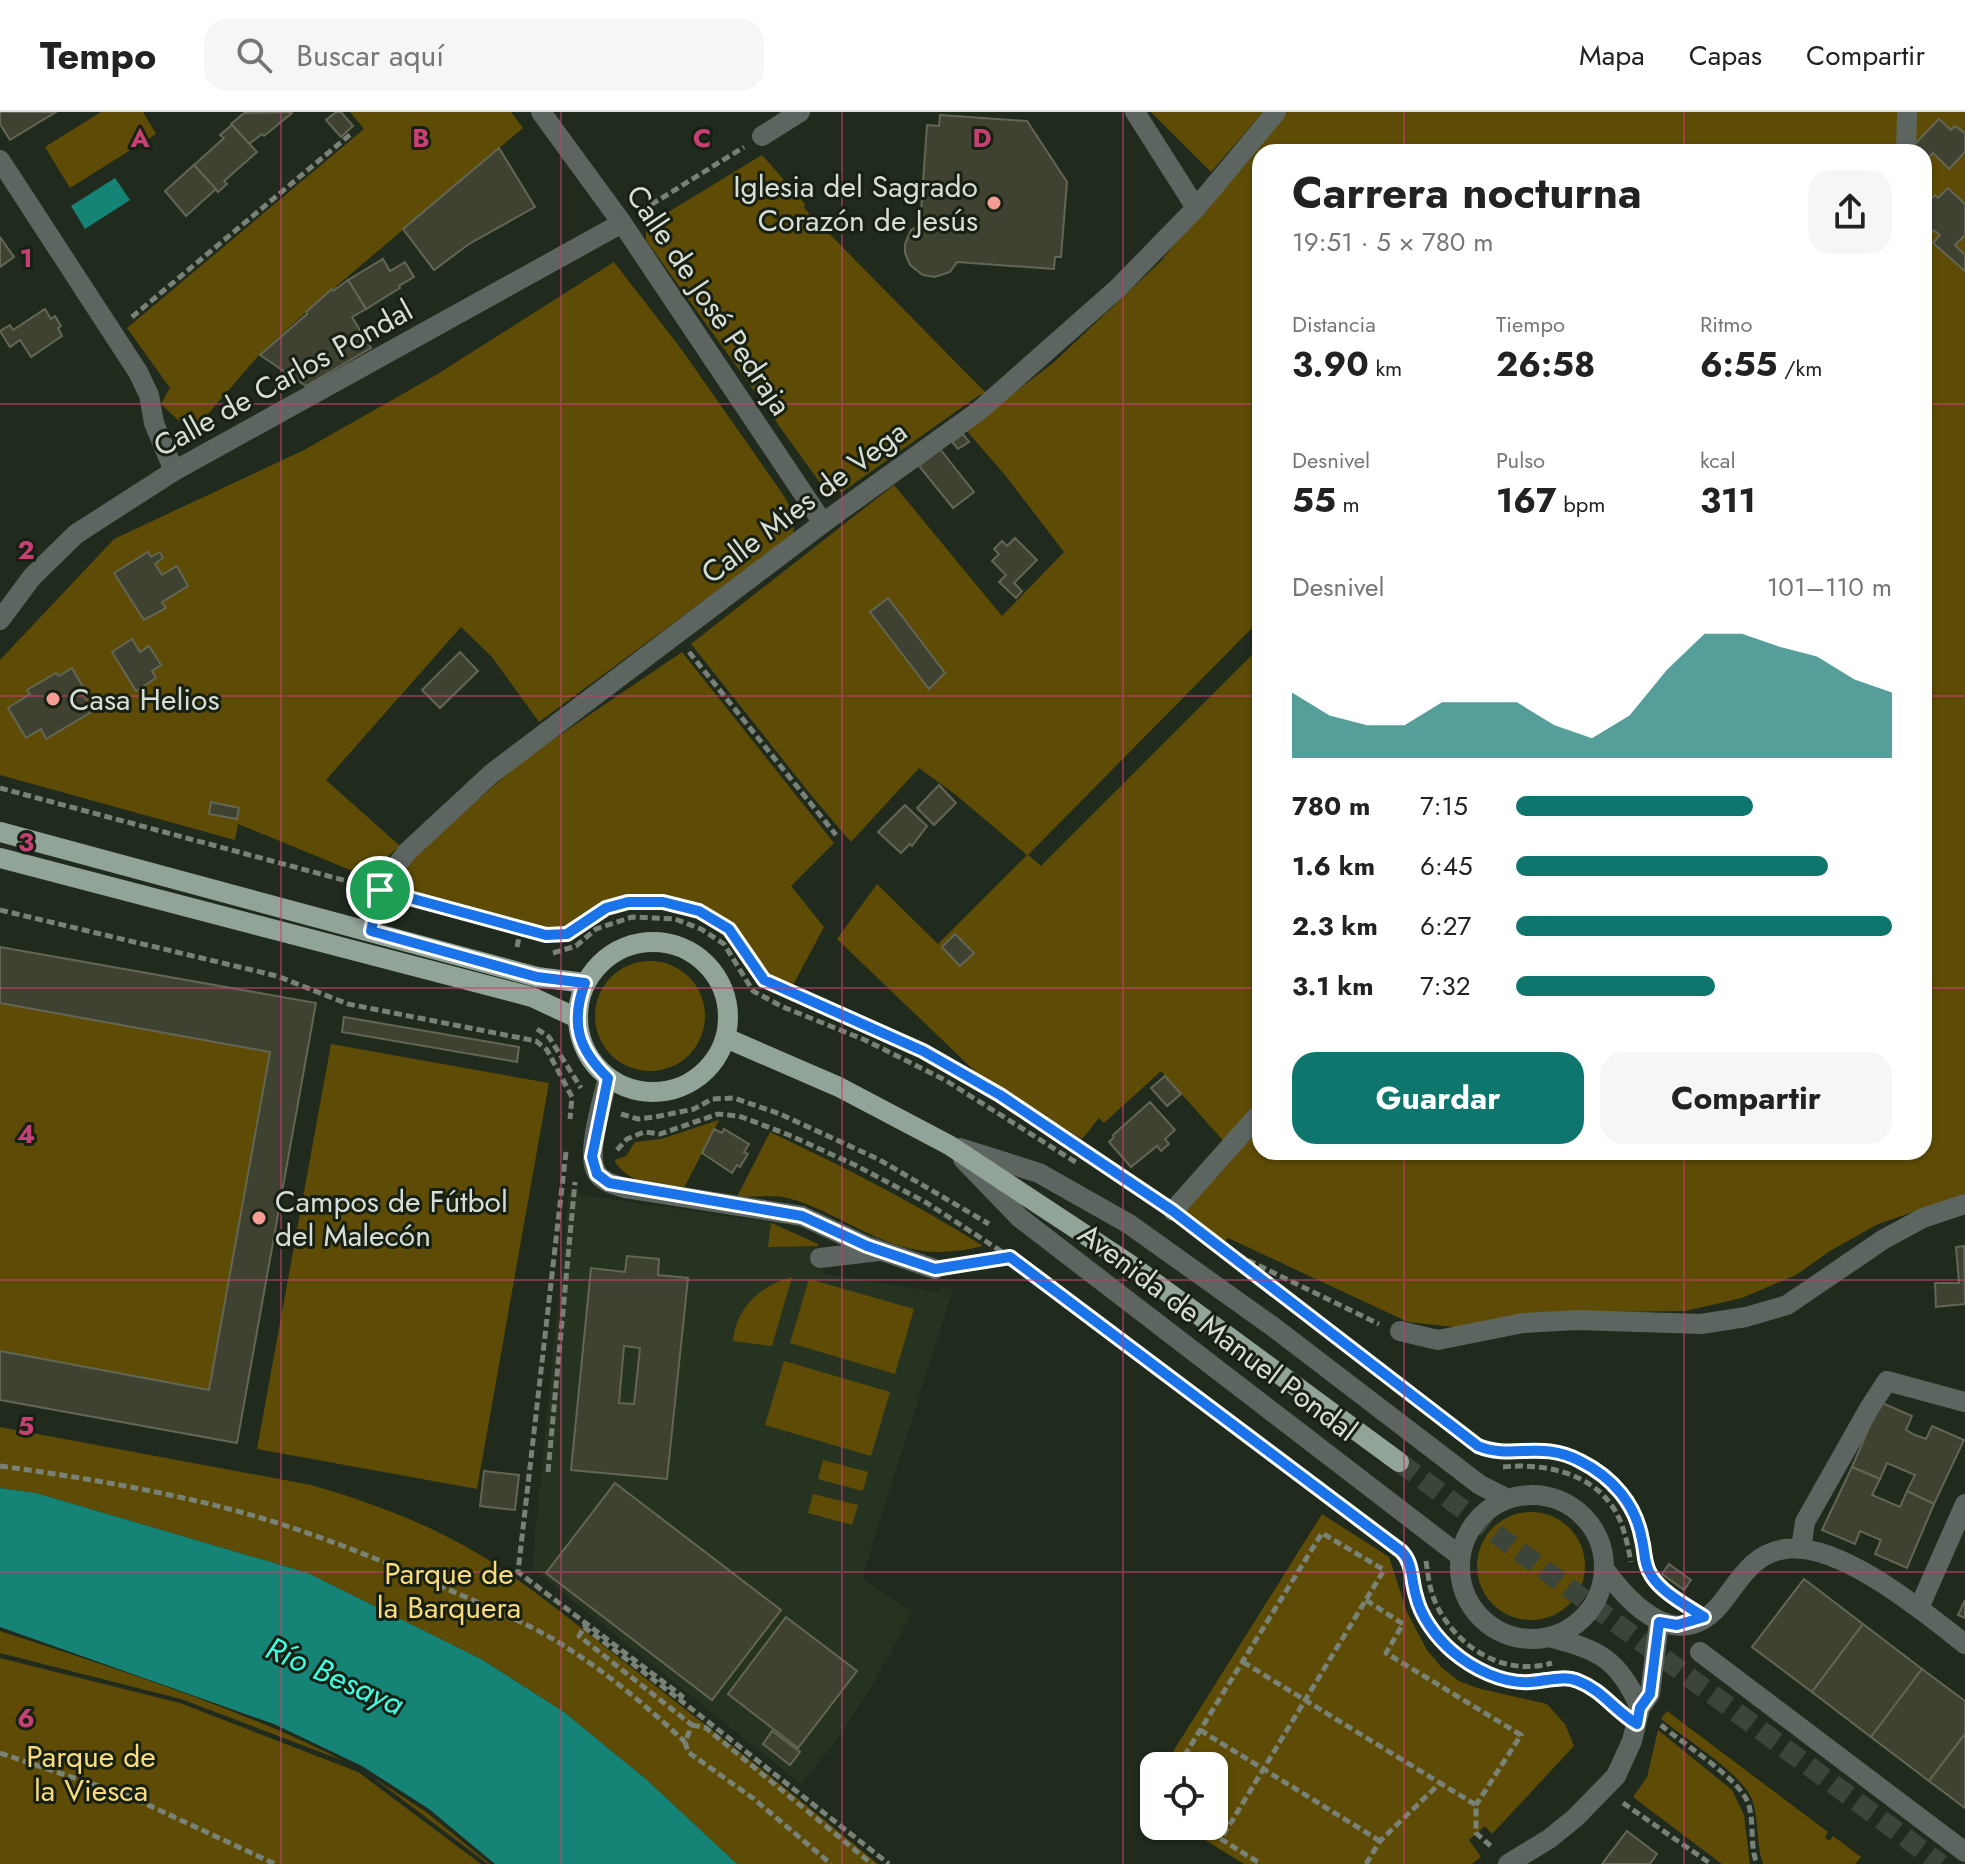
<!DOCTYPE html>
<html lang="es">
<head>
<meta charset="utf-8">
<style>
  body { margin:0; font-family:Jost,sans-serif; background:#f6f6f6; color:#222; height:100vh; display:flex; flex-direction:column; font-size:30px; white-space:nowrap }
  * { box-sizing:border-box; margin:0 }
  p { font-size:26px; color:#767676 }
  .icon { flex:none; width:44px; height:44px; fill:none; stroke:currentColor; stroke-width:2; stroke-linecap:round; stroke-linejoin:round }
  .map { position:relative; flex:1; overflow:hidden }
  .sheet { position:absolute; left:1252px; top:32px; width:680px; height:1016px; display:flex; flex-direction:column; background:#fff; border-radius:24px; box-shadow:0 2px 6px #0004 }
  .sheet>* { flex:none }
  .buttons { position:absolute; left:1140px; top:1640px; display:grid; gap:16px }
  .buttons a { display:grid; place-items:center; width:88px; height:88px; border-radius:16px; background:#fff; box-shadow:0 2px 6px #0004; font-size:40px }
  .pin { position:absolute; display:grid; place-items:center; width:68px; height:68px; color:#fff; margin:-34px; border:4px solid #fff; border-radius:50%; box-shadow:0 2px 8px #0007 }
  .round { display:grid; place-items:center; flex:none; width:84px; height:84px; border-radius:24px; background:#f6f6f6 }
  .headline { display:flex; align-items:center; justify-content:space-between; height:136px; padding:0 40px }
  h1 { font-size:44px; font-weight:700; line-height:60px }
  .metrics { display:grid; grid-template-columns:repeat(3,1fr); gap:12px; height:136px; padding:8px 40px }
  .metrics div { display:grid; align-content:center }
  .metrics b { font-size:34px; font-weight:700 }
  .metrics small { font-size:22px; font-weight:400 }
  .metrics p { font-size:22px }
  .chart { height:224px; padding:16px 40px }
  .chart p { display:flex; justify-content:space-between }
  .chart svg { width:100%; height:144px; margin-top:8px; fill:#0f766e; opacity:.7 }
  .button { display:flex; gap:16px; margin-top:auto; padding:16px 40px }
  .button a { flex:1; height:92px; border-radius:24px; background:#0f766e; color:#fff; font-size:32px; font-weight:700; line-height:92px; text-align:center }
  .button a+a { background:#f6f6f6; color:#222 }
  ul { padding:0 40px; list-style:none; font-size:26px }
  li { display:grid; grid-template-columns:128px 96px 1fr; align-items:center; height:60px }
  li i { height:20px; border-radius:10px; background:#0f766e }
  header { display:flex; align-items:center; gap:48px; box-sizing:border-box; height:112px; padding:0 40px; background:#fff; border-bottom:2px solid #e0e0e0 }
  header strong { font-size:38px }
  nav { display:flex; gap:44px; margin-inline-start:auto; font-size:28px }
  .search { width:560px; height:72px; background:#f6f6f6; display:flex; align-items:center; gap:20px; box-sizing:border-box; padding:0 28px; border-radius:24px; color:#767676; font-size:30px }
  .map>svg:first-child { display:block }
  .built { fill:#273321 }
  .green { fill:#5e4c06; fill-rule:evenodd }
  .water { fill:#158476 }
  .building { fill:#3f4231; stroke:#636654; stroke-width:2; fill-rule:evenodd }
  .lines { fill:none; stroke-linecap:round; stroke-linejoin:round }
  .major-tunnel { stroke:#3c4539; stroke-width:20; stroke-dasharray:20 10; stroke-linecap:butt }
  .path { stroke:#798276; stroke-width:5; stroke-dasharray:8 4; stroke-linecap:butt }
  .minor { stroke:#5d6560; stroke-width:20 }
  .major { stroke:#92a398; stroke-width:20 }
  .route-casing { stroke:#fff; stroke-width:16 }
  .route { stroke:#1a73e8; stroke-width:10 }
  .grid { fill:none; stroke:#c64073; stroke-width:2; stroke-opacity:0.55 }
  .poi-dot { fill:#f59c94; stroke:#172013; stroke-width:3 }
  .labels { text-anchor:middle; dominant-baseline:central; stroke-width:6; stroke-linejoin:round; paint-order:stroke }
  .poi-label { font-size:30px; fill:#d8ded5; stroke:#172013; text-anchor:start }
  .street-label { font-size:30px; fill:#d8ded5; stroke:#172013 }
  .park-label { font-size:30px; fill:#f9db7d; stroke:#172013 }
  .water-label { font-size:32px; font-style:italic; fill:#40fce2; stroke:#172013 }
  .grid-label { font-size:26px; text-anchor:middle; font-weight:bold; fill:#c64073; stroke:#172013; stroke-width:6; stroke-linejoin:round; paint-order:stroke }
</style>
</head>
<body>
<header>
<strong>Tempo</strong>
<div class="search"><svg class="icon" aria-label="search" viewBox="0 0 24 24"><circle cx="10" cy="10" r="6"/><path d="M15 15l6 6"/></svg>Buscar aquí</div>
<nav><a>Mapa</a><a>Capas</a><a>Compartir</a></nav>
</header>
<div class="map">
<svg width="1965" height="1752" viewBox="0 0 1965 1752">
  <rect width="100%" height="100%" fill="#202a1d"/>
  <!-- built -->
  <path class="built" d="M569,1081l206,30 43,21 6,30 114,18 3,-5 12,2 -91,289 50,34 -39,73 -40,60 -32,39 -269,-216z"/>
  <!-- green -->
  <g class="green">
    <path d="M101,0h42l13,22 -86,54 -25,-41z"/>
    <path d="M350,0h161l12,16 -217,184 -47,43 -65,75 -14,-8 -19,-18 9,-16 -43,-60 237,-199z"/>
    <path d="M1151,0h112l-52,60z"/>
    <path d="M1281,0h619l-3,40h-637v468l-232,235 13,11 219,-219v461l-33,37 -66,-74 -57,52 -5,-5 -17,21 -99,-60 -146,-140 40,-55 61,60 89,-89 -71,-60 -37,-27 -68,74 -40,-47 -120,-151 203,-159 108,131 62,-64 -59,-77 -39,-45 87,-67 107,-101zM888,486l57,75 -15,15 -60,-75z"/>
    <path d="M1912,0h53v1087l-34,7 -53,18 -48,27 -34,24 -54,23 -57,13 -147,2 -75,15 -55,-6 -180,-84 -4,5 -44,-34 80,-87v30h664v-1000h-13z"/>
    <path d="M762,43l43,49 -1,4 182,185 -8,3 -136,96 -12,-1 -7,-4 -177,-247v-8l6,-10z"/>
    <path d="M614,150l68,88 102,146 11,21 -2,18 -254,187 -47,-65 -31,-30 -135,153 74,66 -35,30 -127,-52 -3,16 -235,-65v-115l114,-121 190,-89 132,-75z"/>
    <path d="M682,540l152,191 -43,43 33,41 -32,60 -25,-11c-29,-65 -96,-100 -165,-72 -17,7 -31,26 -50,25l-141,-39 -6,-5v-5l-7,-3 4,-10 121,-107z"/>
    <circle cx="650" cy="904" r="55"/>
    <path d="M0,891l270,49 -61,338 -209,-39z"/>
    <path d="M331,932l218,39 -72,406 -220,-40z"/>
    <path d="M719,1008l-36,70c-26,-5 -52,-5 -68,-28v-2l11,-4 9,-14 26,-3z"/>
    <path d="M770,1020c74,35 145,71 213,114 -58,14 -86,2 -138,-24 -18,-9 -37,-19 -58,-24 -15,-3 -34,-1 -50,-1z"/>
    <path d="M771,1111l47,21v2l-50,1z"/>
    <path d="M792,1165l-20,69 -39,-5c3,-33 28,-56 59,-64z"/>
    <path d="M809,1167l105,30 -19,65 -105,-31z"/>
    <path d="M784,1249l106,31 -19,64 -106,-31z"/>
    <path d="M0,1315l311,58c67,19 137,46 194,86 44,30 84,64 126,96 83,64 166,130 247,197h-141l-90,-84 -83,-68 -83,-53 -173,-86 -272,-80 -36,-5z"/>
    <path d="M823,1348l45,12 -5,19 -45,-12z"/>
    <path d="M813,1382l45,11 -6,20 -44,-12z"/>
    <circle cx="1531" cy="1454" r="54"/>
    <path d="M1322,1402l67,43 18,55 20,38 15,18 17,13 18,7 70,16 18,20 9,22 -82,88 -7,-8 -16,14 12,17 -9,7h-228l-62,-38h32v-60h-50z"/>
    <path d="M0,1519c116,38 235,75 344,130l-163,-62 -181,-46z"/>
    <path d="M0,1546l180,45 178,69 123,92h-481z"/>
    <path d="M1667,1599l161,121 -3,5 4,4 4,-5 28,21 -6,7h-92c-7,-20 -4,-42 -10,-62 -9,-28 -68,-63 -92,-83z"/>
    <path d="M1658,1618l74,60 12,25 6,49h-28l-89,-67 14,-20z"/>
    <path d="M371,1664l55,36 64,52h-2z"/>
  </g>
  <!-- water -->
  <g class="water">
    <path d="M115,66l15,22 -45,29 -14,-23z"/>
    <path d="M0,1376l36,5 272,80 173,86 83,53 83,68 90,84h-242l-66,-55 -67,-43 -88,-42 -274,-97z"/>
  </g>
  <!-- building -->
  <g class="building">
    <path d="M0,0h56l-46,28 -10,-16z"/>
    <path d="M336,0h5l12,14 -12,11 -15,-17z"/>
    <path d="M244,1l48,-1v1l-28,23 -2,-2 -13,10 -18,-20z"/>
    <path d="M940,3l87,6 40,61 -6,75h-6l-1,12 -97,-7 -7,10 -15,5 -12,-2 -13,-10 -5,-12v-9l6,-14 9,-5 7,-100 12,1z"/>
    <path d="M1939,7l12,11 4,-4 10,7v19l-16,17 -16,-16 -6,6 -3,-7h-5l-6,-6z"/>
    <path d="M232,13l25,27 -33,29 3,3 -9,8 -24,-27 30,-27 -4,-3z"/>
    <path d="M499,36l36,59 -66,37 -35,26 -31,-41z"/>
    <path d="M194,53l22,24 -30,27 -21,-25z"/>
    <path d="M1948,76l17,16v31l-10,10 10,10v16l-32,-28 7,-8 -6,-5 -7,7 -3,-3v-21l7,-7 -4,-3 8,-8 3,3z"/>
    <path d="M0,125l14,20 -14,10z"/>
    <path d="M383,147l7,12 15,-9 9,15 -15,9 1,2 -34,21 -18,-29z"/>
    <path d="M348,168l18,29 -14,8 19,31 -65,38 -46,-31 47,-41 -1,-2 26,-23 1,2z"/>
    <path d="M45,197l6,10 4,-3 6,10 -3,2 4,8 -31,21 -11,-17 -10,7 -10,-16 10,-6 3,5z"/>
    <path d="M963,322l6,8 -11,7 -6,-7z"/>
    <path d="M940,337l34,43 -21,16 -34,-42z"/>
    <path d="M1015,426l22,22 -23,23 8,8 -6,7 -17,-16 7,-7 -14,-14 7,-7 -5,-5 8,-8 5,5z"/>
    <path d="M148,440l3,5 9,-5 3,6 -8,6 7,11 15,-9 11,20 -26,16 4,6 -22,12 -30,-47z"/>
    <path d="M888,486l57,75 -16,16 -59,-77z"/>
    <path d="M132,527l8,13 9,-6 12,19 -9,6 4,7 -20,13 -24,-39z"/>
    <path d="M460,540l18,19 -38,37 -18,-18z"/>
    <path d="M72,556l11,19 -3,2 13,22 -47,28 -5,-10 -15,9 -18,-30 22,-14 -3,-4 29,-17 3,3z"/>
    <path d="M939,673l17,18 -22,22 -17,-17z"/>
    <path d="M211,690l28,6 -2,11 -28,-5z"/>
    <path d="M905,693l22,21 -15,20 -2,-2 -9,9 -23,-21z"/>
    <path d="M955,822l19,19 -14,13 -18,-19z"/>
    <path d="M0,835l316,56 -79,440 -237,-43v-49l209,39 61,-338 -270,-49z"/>
    <path d="M344,905l175,30 -2,15 -175,-30z"/>
    <path d="M1165,964l16,18 -14,12 -16,-18z"/>
    <path d="M1150,990l25,28 -10,9 4,5 -8,7 -4,-5 -26,21 -22,-25 5,-5 -1,-2z"/>
    <path d="M714,1017l8,4 2,-4 25,15 -5,8 4,2 -8,13 -3,-2 -5,8 -30,-20z"/>
    <path d="M1964,1134l1,58 -29,3 -1,-24h24l-3,-36z"/>
    <path d="M627,1144l32,3 -1,16 30,3 -21,201 -96,-9 20,-202 34,4zM624,1234l16,2 -6,56 -15,-1z"/>
    <path d="M1880,1290l32,14 -6,14 9,5 11,4 6,-13 32,14 -30,64 -27,-13 8,-16 -28,-12 -7,16 -28,-12z"/>
    <path d="M1852,1355l28,12 -8,16 28,12 7,-16 27,13 -27,64 -32,-14 6,-14 -21,-9 -5,13 -33,-14z"/>
    <path d="M484,1359l35,4 -4,35 -35,-4z"/>
    <path d="M615,1371l166,127 -69,90 -166,-127z"/>
    <path d="M1669,1452l22,16 -7,10 -22,-16z"/>
    <path d="M1804,1467l59,45 -51,68 -60,-45z"/>
    <path d="M1965,1488v18l-7,-3z"/>
    <path d="M786,1505l71,54 -59,77 -70,-54z"/>
    <path d="M1863,1512l59,45 -51,68 -59,-45z"/>
    <path d="M1922,1557l43,32v33l-36,47 -58,-44z"/>
    <path d="M772,1619l28,21 -10,13 -27,-21z"/>
    <path d="M1965,1622v74l-36,-27z"/>
    <path d="M1627,1719l30,23 -7,10h-48z"/>
  </g>
  <g class="lines">
    <!-- major-tunnel -->
    <path class="major-tunnel" d="M1399,1350l542,402"/>
    <!-- path -->
    <g class="path">
      <path d="M641,99l103,-64"/>
      <path d="M132,205l220,-184"/>
      <path d="M689,540l147,183"/>
      <path d="M0,676l358,96"/>
      <path d="M403,784l153,40 11,-2 39,-26 22,-6h35l36,9 30,18 11,12 24,39 159,71 77,44 155,103"/>
      <path d="M0,798l277,66 71,28 188,37 11,9 25,47 -2,22"/>
      <path d="M517,835l4,-19"/>
      <path d="M553,841l23,-7 20,-17 36,-12 43,2 26,10 23,15 29,47 30,16 82,33 80,40 132,83"/>
      <path d="M537,917l12,8 32,51"/>
      <path d="M621,1002l17,5 17,-2 39,-8 18,-10 22,-1 46,16 98,45 111,65"/>
      <path d="M617,1038l10,-11 17,-7 16,2 58,-20 21,2 50,19 66,30 72,38 83,54 391,294c12,12 10,30 15,45 8,30 32,53 57,70 13,9 36,16 52,16 35,2 50,-15 80,16"/>
      <path d="M566,1040l-48,420 164,124 -3,3 -95,-72 -5,9 113,89 -7,17 3,10 66,47 77,65"/>
      <path d="M1192,1114l36,25 250,195 17,5 41,-3 27,5 41,22 20,21 14,27 12,51 26,24"/>
      <path d="M1237,1143l142,69"/>
      <path d="M956,1154l53,-9"/>
      <path d="M0,1354c66,9 132,20 197,35 80,18 158,48 234,81 47,21 98,40 141,69 40,26 78,58 113,91"/>
      <path d="M1503,1355c49,-5 106,10 121,65 3,9 5,20 7,30"/>
      <path d="M548,1360l27,-290"/>
      <path d="M1426,1449c2,13 3,25 8,38 18,45 68,79 118,64"/>
      <path d="M1366,1488l37,24 -17,29 135,82 -45,70"/>
      <path d="M1243,1550l197,121"/>
      <path d="M679,1587l210,165"/>
      <path d="M692,1613l14,3 166,136"/>
      <path d="M1661,1613c22,19 78,53 87,78 7,19 1,41 9,61"/>
      <path d="M1200,1618l180,111"/>
      <path d="M0,1641l131,44 144,67"/>
      <path d="M1178,1654l144,-233 62,37 -163,269"/>
      <path d="M1623,1691l88,61"/>
      <path d="M1200,1714l61,38"/>
      <path d="M1366,1752l14,-23 60,-58 36,22v28l17,15"/>
    </g>
    <!-- minor -->
    <g class="minor">
      <path d="M541,0l81,111 201,300"/>
      <path d="M1135,0l61,96"/>
      <path d="M762,24l38,-24"/>
      <path d="M1906,40l1,-40"/>
      <path d="M0,48l138,212 11,23 5,28 20,48"/>
      <path d="M0,508l32,-43 44,-43 98,-63 448,-248"/>
      <path d="M371,819l9,-41 13,-20 15,-19 83,-77 332,-251 157,-113 138,-122 78,-80 80,-96"/>
      <path d="M608,966c-5,20 -23,78 -11,95 5,9 19,12 28,15l177,28 65,30 68,23"/>
      <path d="M960,1036l79,25 90,51 143,102 208,159 26,13"/>
      <path d="M963,1047l57,59 440,338"/>
      <path d="M1173,1099l87,-98"/>
      <path d="M820,1146l59,-7"/>
      <path d="M1400,1219l38,9 85,-17 54,-3 124,4 45,-7 41,-12 97,-66 39,-21 42,-14"/>
      <circle cx="1532" cy="1455" r="72"/>
      <path d="M1801,1437l4,-27 65,-115 17,-26 78,21"/>
      <path d="M1605,1458c25,34 71,83 113,37 20,-23 32,-53 67,-58 54,-8 139,63 180,95"/>
      <path d="M1919,1496l46,-104"/>
      <path d="M1549,1525c50,13 70,22 91,71"/>
      <path d="M1700,1540l265,200"/>
      <path d="M1508,1752l41,-25 26,-21 41,-42 16,-35 8,-33 10,-14 9,-72"/>
    </g>
    <!-- major -->
    <g class="major">
      <path d="M0,720l537,145 48,6"/>
      <path d="M0,746l532,139 45,21"/>
      <circle cx="653" cy="905" r="75"/>
      <path d="M726,926l113,49 110,58 179,118 271,199"/>
    </g>
  </g>
  <g class="lines">
    <!-- route casing -->
    <g class="route-casing">
      <path id="route" d="M380,778l166,45 21,-1 39,-26 22,-6h35l36,9 30,18 35,51 159,71 77,44 173,116 305,235c34,14 63,-6 102,15 32,16 56,43 62,79 3,12 2,25 9,35 11,18 35,30 53,42l-27,8 -18,-3 -9,72 -10,14 -3,16c-22,-13 -35,-34 -59,-43 -15,-6 -32,0 -48,1 -27,2 -57,-13 -78,-31 -16,-14 -31,-34 -36,-55 -5,-16 -3,-34 -15,-45l-391,-294 -75,12 -68,-23 -65,-30 -193,-33 -12,-9 -5,-17 16,-79c-30,-29 -38,-55 -23,-95l-48,-6 -166,-46z"/>
    </g>
    <!-- route -->
    <use href="#route" class="route"/>
  </g>
  <!-- grid -->
  <path class="grid" d="M281,0v1752M561,0v1752M842,0v1752M1123,0v1752M1404,0v40M1684,0v40M0,292h1260M1924,292h41M0,584h1260M1924,584h41M0,876h1260M1924,876h41M1404,1040v712M1684,1040v712M0,1168h1965M0,1460h1965"/>
  <!-- markers -->
  <g class="poi-dot">
    <circle cx="994" cy="91" r="8"/>
    <circle cx="53" cy="587" r="8"/>
    <circle cx="259" cy="1106" r="8"/>
  </g>
  <g class="labels">
    <!-- poi labels -->
    <g class="poi-label">
      <text x="978" y="74" text-anchor="end">Iglesia del Sagrado<tspan x="978" dy="34">Corazón de Jesús</tspan></text>
      <text x="69" y="587">Casa Helios</text>
      <text x="275" y="1089">Campos de Fútbol<tspan x="275" dy="34">del Malecón</tspan></text>
    </g>
    <!-- street labels -->
    <g class="street-label">
      <text transform="translate(709 188) rotate(56)">Calle de José Pedraja</text>
      <text transform="translate(283 266) rotate(-29)">Calle de Carlos Pondal</text>
      <text transform="translate(804 390) rotate(-37)">Calle Mies de Vega</text>
      <text transform="translate(1218 1220) rotate(37)">Avenida de Manuel Pondal</text>
    </g>
    <!-- park labels -->
    <g class="park-label">
      <text x="449" y="1461">Parque de<tspan x="449" dy="34">la Barquera</tspan></text>
      <text x="91" y="1644">Parque de<tspan x="91" dy="34">la Viesca</tspan></text>
    </g>
    <!-- water labels -->
    <g class="water-label">
      <text transform="translate(335 1564) rotate(24)">Río Besaya</text>
    </g>
  </g>
  <g class="grid-label">
    <text x="140" y="35">A</text>
    <text x="421" y="35">B</text>
    <text x="702" y="35">C</text>
    <text x="982" y="35">D</text>
    <text x="26" y="155">1</text>
    <text x="26" y="447">2</text>
    <text x="26" y="739">3</text>
    <text x="26" y="1031">4</text>
    <text x="26" y="1323">5</text>
    <text x="26" y="1615">6</text>
  </g>
</svg>
<div class="buttons">
<a><svg class="icon" aria-label="locate" viewBox="0 0 24 24"><circle cx="12" cy="12" r="6"/><path d="M12 2v4M12 18v4M2 12h4M18 12h4"/></svg></a>
</div>
<div class="pin" style="left:380px;top:778px;background:#1e9e55"><svg class="icon" aria-label="arrive" viewBox="0 0 24 24"><path d="M6 21V4h12l-3 4 3 4H6"/></svg></div>
<section class="sheet">
<div class="headline"><div><h1>Carrera nocturna</h1><p>19:51 · 5 × 780 m</p></div><a class="round"><svg class="icon" aria-label="share" viewBox="0 0 24 24"><path d="M12 15V3M7 8l5-5 5 5M5 13v7h14v-7"/></svg></a></div>
<div class="metrics">
<div><p>Distancia</p><b>3.90<small> km</small></b></div>
<div><p>Tiempo</p><b>26:58</b></div>
<div><p>Ritmo</p><b>6:55<small> /km</small></b></div>
</div>
<div class="metrics">
<div><p>Desnivel</p><b>55<small> m</small></b></div>
<div><p>Pulso</p><b>167<small> bpm</small></b></div>
<div><p>kcal</p><b>311</b></div>
</div>
<div class="chart"><p><span>Desnivel</span>101–110 m</p>
<svg viewBox="0 0 160 44" preserveAspectRatio="none"><path d="M0 44V24L10 31L20 34L30 34L40 27L50 27L60 27L70 34L80 38L90 31L100 17L110 6L120 6L130 10L140 13L150 20L160 24V44z"/></svg>
</div>
<ul>
<li><b>780 m</b>7:15<i style="width:63%"></i></li>
<li><b>1.6 km</b>6:45<i style="width:83%"></i></li>
<li><b>2.3 km</b>6:27<i style="width:100%"></i></li>
<li><b>3.1 km</b>7:32<i style="width:53%"></i></li>
</ul>
<div class="button"><a>Guardar</a><a>Compartir</a></div>
</section>
</div>
</body>
</html>
